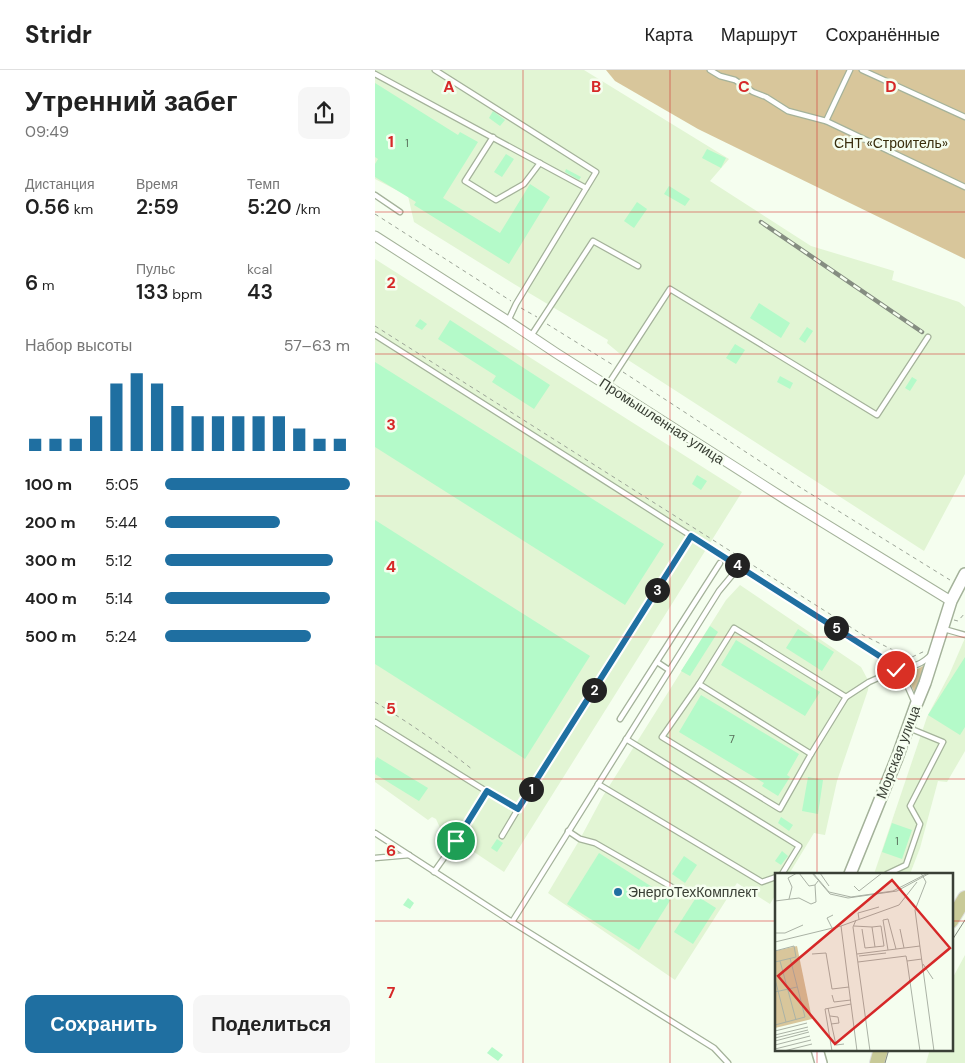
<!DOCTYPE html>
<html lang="ru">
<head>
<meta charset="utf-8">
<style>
  body { margin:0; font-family:"DM Sans",sans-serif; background:#f6f6f6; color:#222; height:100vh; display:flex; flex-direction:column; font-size:19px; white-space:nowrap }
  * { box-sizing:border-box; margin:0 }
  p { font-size:16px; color:#767676 }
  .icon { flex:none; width:28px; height:28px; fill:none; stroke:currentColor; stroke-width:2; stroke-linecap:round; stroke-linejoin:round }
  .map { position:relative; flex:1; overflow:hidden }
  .side { display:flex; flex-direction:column; background:#fff; width:375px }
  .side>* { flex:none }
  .pin { position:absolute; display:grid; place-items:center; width:42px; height:42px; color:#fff; margin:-21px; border:2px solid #fff; border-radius:50%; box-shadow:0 1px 5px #0007 }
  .km { position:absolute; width:25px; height:25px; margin:-12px; border-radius:50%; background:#222; color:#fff; font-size:14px; line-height:25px; text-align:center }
  .round { display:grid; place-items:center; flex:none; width:52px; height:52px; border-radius:10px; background:#f6f6f6 }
  .overview { display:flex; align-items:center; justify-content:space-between; height:85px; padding:0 25px }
  h1 { font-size:28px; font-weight:600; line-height:38px }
  .figures { display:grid; grid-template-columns:repeat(3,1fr); gap:8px; height:85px; padding:5px 25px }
  .figures div { display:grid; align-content:center }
  .figures b { font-size:21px; font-weight:600 }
  .figures small { font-size:14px; font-weight:400 }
  .figures p { font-size:14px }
  .chart { height:140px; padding:10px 25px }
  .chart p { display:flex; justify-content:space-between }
  .chart svg { width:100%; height:90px; margin-top:5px; stroke:#1f6fa1; stroke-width:6 }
  .cta { display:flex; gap:10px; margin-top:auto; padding:10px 25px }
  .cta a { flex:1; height:58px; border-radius:10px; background:#1f6fa1; color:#fff; font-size:20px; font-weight:600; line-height:58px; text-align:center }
  .cta a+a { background:#f6f6f6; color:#222 }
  ul { padding:0 25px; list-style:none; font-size:16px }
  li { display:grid; grid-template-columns:80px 60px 1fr; align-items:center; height:38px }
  li i { height:12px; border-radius:6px; background:#1f6fa1 }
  header { display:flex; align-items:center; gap:30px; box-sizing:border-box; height:70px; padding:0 25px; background:#fff; border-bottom:1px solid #e0e0e0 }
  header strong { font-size:24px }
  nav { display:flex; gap:28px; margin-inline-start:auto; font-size:18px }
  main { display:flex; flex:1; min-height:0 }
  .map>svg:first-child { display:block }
  .built { fill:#e2f5d4 }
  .green { fill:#d8c69b }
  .building { fill:#b4fac9 }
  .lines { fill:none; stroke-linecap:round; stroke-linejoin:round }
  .service-casing { stroke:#a4b29a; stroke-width:7 }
  .minor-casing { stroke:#a4b29a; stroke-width:11 }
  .tertiary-casing { stroke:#a4b29a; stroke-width:14 }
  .primary-casing { stroke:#dfe0df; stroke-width:16 }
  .path { stroke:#9ca497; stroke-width:1; stroke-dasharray:4 4; stroke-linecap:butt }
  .service { stroke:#fff; stroke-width:4.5 }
  .minor { stroke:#fff; stroke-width:9 }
  .tertiary { stroke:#fff; stroke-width:11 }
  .primary { stroke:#c8ca98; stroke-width:14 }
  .tram { stroke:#858d81; stroke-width:1 }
  .rail-casing { stroke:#858d81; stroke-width:4.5 }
  .rail { stroke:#f5feef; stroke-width:2.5; stroke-dasharray:8; stroke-linecap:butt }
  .route-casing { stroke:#fff; stroke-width:10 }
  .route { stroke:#1f6fa1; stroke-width:6 }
  .grid { fill:none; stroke:#d62828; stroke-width:1; stroke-opacity:0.55 }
  .poi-dot { fill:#1f6fa1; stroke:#f5feef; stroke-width:2 }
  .labels { text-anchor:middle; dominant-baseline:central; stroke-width:5; stroke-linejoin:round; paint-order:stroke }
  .number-label { font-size:11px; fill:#586e5a }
  .park-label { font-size:14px; fill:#392d0c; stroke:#f5feef }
  .street-label { font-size:14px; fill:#393f35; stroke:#f5feef }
  .poi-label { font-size:14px; fill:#393f35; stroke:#f5feef; text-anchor:start }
  .inset-road { fill:none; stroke:#aab2a5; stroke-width:1 }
  .view { fill:#d62828; fill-opacity:0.15; stroke:#d62828; stroke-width:2.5 }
  .inset-edge { fill:none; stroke:#393f35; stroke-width:2.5 }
  .grid-label { font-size:16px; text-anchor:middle; font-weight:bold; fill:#d62828; stroke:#f5feef; stroke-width:5; stroke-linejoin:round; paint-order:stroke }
</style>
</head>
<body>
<header>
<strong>Stridr</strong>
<nav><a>Карта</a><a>Маршрут</a><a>Сохранённые</a></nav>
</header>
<main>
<section class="side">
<div class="overview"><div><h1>Утренний забег</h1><p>09:49</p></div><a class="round"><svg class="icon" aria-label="share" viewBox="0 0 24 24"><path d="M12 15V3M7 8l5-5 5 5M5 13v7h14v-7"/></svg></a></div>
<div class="figures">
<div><p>Дистанция</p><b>0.56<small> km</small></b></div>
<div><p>Время</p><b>2:59</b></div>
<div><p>Темп</p><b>5:20<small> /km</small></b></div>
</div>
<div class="figures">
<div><b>6<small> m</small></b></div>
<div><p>Пульс</p><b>133<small> bpm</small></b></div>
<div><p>kcal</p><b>43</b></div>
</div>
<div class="chart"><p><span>Набор высоты</span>57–63 m</p>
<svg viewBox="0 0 160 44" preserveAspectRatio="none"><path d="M5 44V38M15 44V38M25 44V38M35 44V27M45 44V11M55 44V6M65 44V11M75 44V22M85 44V27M95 44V27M105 44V27M115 44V27M125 44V27M135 44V33M145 44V38M155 44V38"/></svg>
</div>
<ul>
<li><b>100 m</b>5:05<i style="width:100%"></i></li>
<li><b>200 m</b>5:44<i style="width:62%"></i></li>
<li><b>300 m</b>5:12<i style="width:91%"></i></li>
<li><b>400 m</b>5:14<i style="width:89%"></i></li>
<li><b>500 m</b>5:24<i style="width:79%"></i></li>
</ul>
<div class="cta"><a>Сохранить</a><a>Поделиться</a></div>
</section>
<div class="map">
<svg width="590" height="993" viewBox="0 0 590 993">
  <rect width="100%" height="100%" fill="#f5feef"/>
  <!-- built -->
  <g class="built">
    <path d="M0,0h209l145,89 -19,22 101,65 83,25 -2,9 67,22 6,5v167l-41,77 -299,-193 -18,-15 1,-3 -94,-56 -100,-62 -6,-26 -33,-17z"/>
    <path d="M0,189l367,233 -238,380 -63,-42 -5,-11 -4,-2 -4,3 -53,-38z"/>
    <path d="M365,515l121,82 8,15 -1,8 -31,91 -12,54 -11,-2 -25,41h-13v20l-6,10 -33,-21 -62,97 -127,-87 32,-54 23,-43 123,-196z"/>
    <path d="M590,568v113l-18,31 -9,-1 -18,67 -10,26h-36l53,-157 22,-42z"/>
    <path d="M590,885v108h-39l4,-14h21v-68z"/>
  </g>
  <!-- green -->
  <g class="green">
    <path d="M231,0h359v189l-267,-130 -83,-48z"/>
    <path d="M548,596l1,2 -7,22 -3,2 -6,-15 -4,-3 1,-1h5z"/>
  </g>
  <!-- building -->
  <g class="building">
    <path d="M0,13l83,52 2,-3 18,10 -35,56 57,35 30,-49 20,13 -41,67 -95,-59 2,-3 -41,-25v-13l3,-5 -3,-2z"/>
    <path d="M118,41l12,9 -5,6 -11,-8z"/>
    <path d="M332,79l19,9 -5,10 -19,-10z"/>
    <path d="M131,84l8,5 -12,18 -8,-5z"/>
    <path d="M191,99l15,8 -2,3 -14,-8z"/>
    <path d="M294,116l21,13 -5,7 -21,-12z"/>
    <path d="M262,132l10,7 -13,19 -10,-7z"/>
    <path d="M384,233l31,20 -9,15 -31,-20z"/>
    <path d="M45,249l7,5 -5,6 -7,-4z"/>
    <path d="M75,250l100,65 -16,24 -42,-27 4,-6 -58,-37z"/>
    <path d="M432,257l6,4 -8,12 -6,-4z"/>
    <path d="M360,274l10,6 -9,14 -10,-6z"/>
    <path d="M0,292l289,182 -39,61 -250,-158z"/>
    <path d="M405,306l13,7 -3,6 -13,-7z"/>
    <path d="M537,307l5,3 -7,11 -5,-3z"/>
    <path d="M322,405l10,6 -6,9 -9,-6z"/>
    <path d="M0,450l215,136 -65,103 -150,-95z"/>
    <path d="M335,556l8,6 -28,44 -9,-5z"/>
    <path d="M423,559l36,23 -12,19 -36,-23z"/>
    <path d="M361,570l84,52 -15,24 -84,-51z"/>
    <path d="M590,587v70l-5,8 -32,-20z"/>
    <path d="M326,625l98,59 -12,21 3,2 -12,19 -16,-10 2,-3 -85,-51z"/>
    <path d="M2,687l51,31 -9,13 -44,-27v-13z"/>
    <path d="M433,707l15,3 -5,34 -16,-3z"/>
    <path d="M406,747l12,8 -4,6 -11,-8z"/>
    <path d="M517,753l20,7 -10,29 -20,-7z"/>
    <path d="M122,769l6,4 -6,9 -6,-4z"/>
    <path d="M407,781l6,5 -7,9 -6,-4z"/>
    <path d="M224,783l72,46 -32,51 -72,-46z"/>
    <path d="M309,786l13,9 -12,18 -13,-9z"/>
    <path d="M322,826l19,12 -23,36 -19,-12z"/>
    <path d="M33,828l6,5 -4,6 -7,-4z"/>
    <path d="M117,977l11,8 -5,6 -11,-8z"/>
  </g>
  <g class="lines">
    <!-- service casing -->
    <g class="service-casing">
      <g id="service">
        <path d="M60,0l161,102 -80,132 -8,17"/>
        <path d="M335,0l10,6 15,4 18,12 13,5 22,14 38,10 139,66"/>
        <path d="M487,0l103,47"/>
        <path d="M0,4l211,114"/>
        <path d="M451,51l24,-51"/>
        <path d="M118,67l-28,44 31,19 28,-16 16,-21"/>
        <path d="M0,125l25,17"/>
        <path d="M0,265c173,109 344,219 517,329l15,21 8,18"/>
        <path d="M156,266l62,-95 45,25"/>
        <path d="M232,316l63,-97 207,126 51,-78"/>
        <path d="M569,559l21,6"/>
        <path d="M282,592l12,8"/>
        <path d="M517,594c16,3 24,5 38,-8"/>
        <path d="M324,614l112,70 35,-57 23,-15 27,-12"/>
        <path d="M245,649l100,-156"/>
        <path d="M0,652l111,69 -30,50 -22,31"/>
        <path d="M251,669l173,107 -17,28"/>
        <path d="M436,684l-31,55 -118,-72 37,-53 35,-56 112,69"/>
        <path d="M223,714l164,98 14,-5"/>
        <path d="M111,721l32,18 173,-273"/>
        <path d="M193,761l12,8 15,4 89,51"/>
        <path d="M0,763l137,89 202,126 14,15"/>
        <path d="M127,766l16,-27"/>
        <path d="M0,788l34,-3"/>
        <path d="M512,804l19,-9 14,-41 -10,-18 33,-64 -34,-14"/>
        <path d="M137,852l207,-331 20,-24"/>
      </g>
    </g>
    <!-- minor casing -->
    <g class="minor-casing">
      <path id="minor" d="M0,166l133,85 48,32 232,148 163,100"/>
    </g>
    <!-- tertiary casing -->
    <g class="tertiary-casing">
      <g id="tertiary">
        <path d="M475,804l47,-116 19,-53 9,-22 26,-82 14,-27"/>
        <path d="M442,979l4,14"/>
      </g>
    </g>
    <!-- primary casing -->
    <g class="primary-casing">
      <g id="primary">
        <path d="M576,851l14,-23"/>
        <path d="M502,993l4,-14"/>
      </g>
    </g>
    <!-- path -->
    <g class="path">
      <path d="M0,144l136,87"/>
      <path d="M146,238l16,9"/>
      <path d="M172,254l66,41"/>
      <path d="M0,256l488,309 44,22h5l13,-6"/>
      <path d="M248,302l175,114 152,94"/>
      <path d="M579,550l4,1 7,-8"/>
      <path d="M0,632c34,21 67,43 98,68"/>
    </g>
    <!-- service -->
    <use href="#service" class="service"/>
    <!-- minor -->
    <use href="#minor" class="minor"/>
    <!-- tertiary -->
    <use href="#tertiary" class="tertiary"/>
    <!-- primary -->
    <use href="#primary" class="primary"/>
    <!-- tram -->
    <g class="tram">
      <path d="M576,872l14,-22"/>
      <path d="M510,993l4,-14"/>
    </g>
    <!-- rail casing -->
    <g class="rail-casing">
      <path id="rail" d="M386,152l161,110"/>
    </g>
    <!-- rail -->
    <use href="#rail" class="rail"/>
  </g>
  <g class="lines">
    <!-- route casing -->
    <g class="route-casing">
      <path id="route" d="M81,771l31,-50 31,18 173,-273 201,128 4,6"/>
    </g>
    <!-- route -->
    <use href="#route" class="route"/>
  </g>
  <!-- grid -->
  <path class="grid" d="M148,0v993M295,0v993M442,0v804M0,142h590M0,284h590M0,426h590M0,567h590M0,709h590M0,851h401M576,851h14M442,979v14"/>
  <!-- markers -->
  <circle class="poi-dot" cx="243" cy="822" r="5"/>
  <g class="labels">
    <!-- number labels -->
    <g class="number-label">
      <text x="32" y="73">1</text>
      <text x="357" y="669">7</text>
      <text x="522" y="771">1</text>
    </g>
    <!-- park labels -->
    <g class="park-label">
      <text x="516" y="73">СНТ «Строитель»</text>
    </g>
    <!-- street labels -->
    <g class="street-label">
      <text transform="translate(287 351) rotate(33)">Промышленная улица</text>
      <text transform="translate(523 682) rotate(-69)">Морская улица</text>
    </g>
    <!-- poi labels -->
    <g class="poi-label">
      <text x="253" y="822">ЭнергоТехКомплект</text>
    </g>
  </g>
  <!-- overview -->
  <g transform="translate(400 803)">
    <rect width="178" height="178" fill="#f5feef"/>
    <path d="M22,73l15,73 -37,9v-77z" fill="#d8c69b"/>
    <path class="inset-road" d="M24,0l10,13 6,-1M37,0l18,21 18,4 49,-7 33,-18M38,0l16,19 22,5 42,-6 35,-18M45,0l9,13M146,0l5,9 -11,28 19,141M79,13l5,5 23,-18M14,26l3,-12 -4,-9 9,-5M0,28l24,-3 12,6 5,-2 -1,-17 3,-4M84,46l-1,-6 21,-6M81,47l-3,7 17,124M66,53l16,125M79,53l18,1 3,20M57,55l-5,-10 6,-3M87,56l3,19 19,-2 -3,-20 -9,1M125,56l4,19M0,60h10l18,-8M0,69l66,-16 58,-21 18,-23M113,77l-5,-30 5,-1 8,30M0,78l19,-5 2,11 -21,5M37,81l14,-1 6,36 17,-2M82,81l63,-8M84,83l27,-3M5,88l16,59M83,89l48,-6 1,5M148,91l10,15M0,106l11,43M0,119l22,-5M57,122l2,7 17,-2M53,135l8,37 8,-1M55,143l8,1 1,6 -8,1M0,152l30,-8 -15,-59M0,158l32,-8M0,162l33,-8M0,165l33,-8M0,168l34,-9M0,172l35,-9M0,176l36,-9M9,178l28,-7M57,178l-7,-42 26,-5M145,178l-13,-90 15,-2"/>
    <path class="view" d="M117,7l58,68 -115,96 -57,-68z"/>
    <rect width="178" height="178" class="inset-edge"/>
  </g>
  <g class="grid-label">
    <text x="74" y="22">A</text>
    <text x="221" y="22">B</text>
    <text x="369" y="22">C</text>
    <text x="516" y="22">D</text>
    <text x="16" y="77">1</text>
    <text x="16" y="218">2</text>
    <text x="16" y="360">3</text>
    <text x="16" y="502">4</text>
    <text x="16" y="644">5</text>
    <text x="16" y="786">6</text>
    <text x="16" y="928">7</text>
  </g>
</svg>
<div class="pin" style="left:81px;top:771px;background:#1e9e55"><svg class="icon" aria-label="arrive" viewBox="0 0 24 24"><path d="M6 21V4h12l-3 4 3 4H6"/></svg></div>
<div class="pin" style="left:521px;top:600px;background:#d93025"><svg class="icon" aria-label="check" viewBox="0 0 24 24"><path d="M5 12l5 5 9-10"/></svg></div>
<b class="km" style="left:156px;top:719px">1</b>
<b class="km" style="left:219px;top:620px">2</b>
<b class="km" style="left:282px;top:520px">3</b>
<b class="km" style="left:362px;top:495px">4</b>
<b class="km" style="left:461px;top:558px">5</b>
</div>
</main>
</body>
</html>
